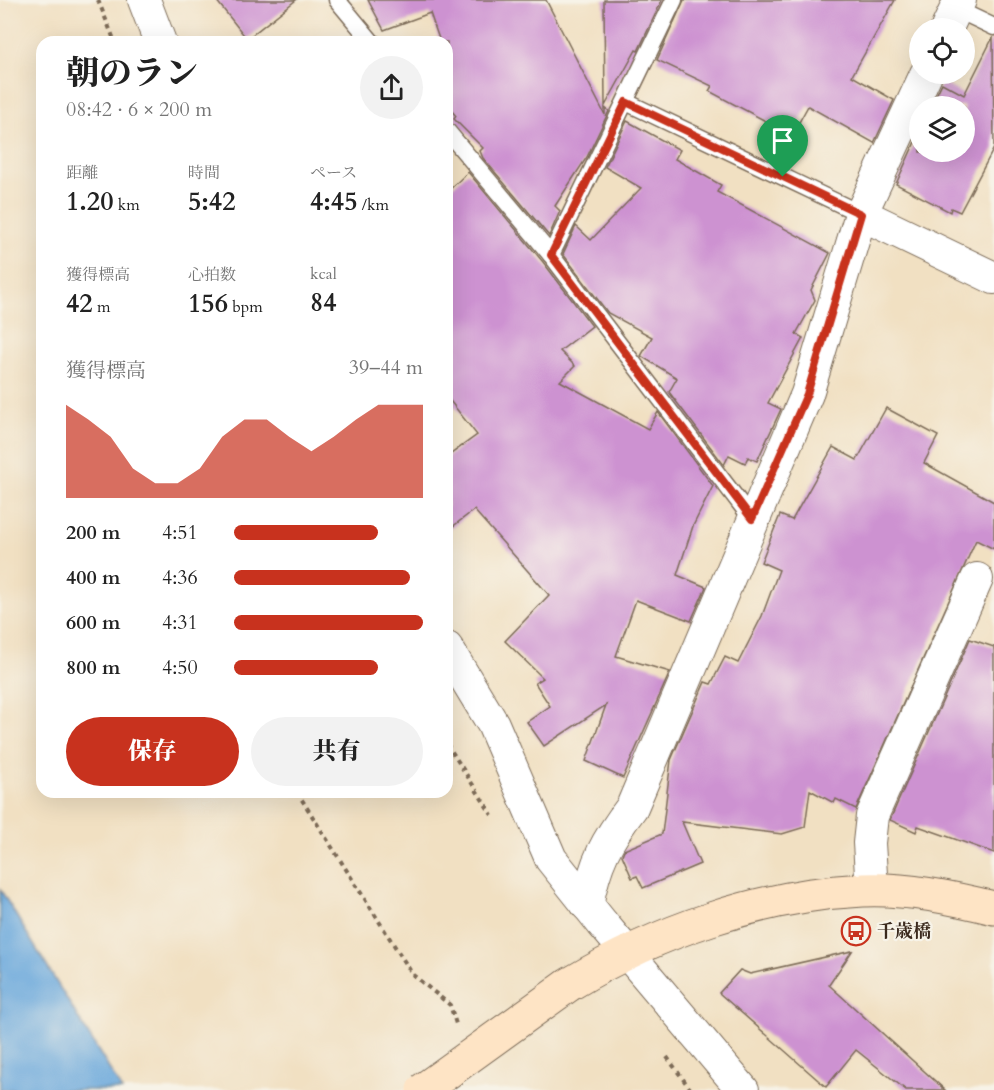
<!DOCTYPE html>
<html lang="ja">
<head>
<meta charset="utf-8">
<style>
  body { margin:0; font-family:Cardo,"Noto Serif JP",serif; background:#f2f2f2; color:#222; height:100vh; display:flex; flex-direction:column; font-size:22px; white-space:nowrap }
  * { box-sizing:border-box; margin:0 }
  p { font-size:20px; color:#767676 }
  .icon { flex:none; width:33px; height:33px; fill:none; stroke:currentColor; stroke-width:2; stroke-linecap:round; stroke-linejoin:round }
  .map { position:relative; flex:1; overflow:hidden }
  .details { position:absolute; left:36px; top:36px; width:417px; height:762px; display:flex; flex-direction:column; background:#fff; border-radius:18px; box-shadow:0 6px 24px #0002 }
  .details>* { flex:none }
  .fabs { position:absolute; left:909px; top:18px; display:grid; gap:12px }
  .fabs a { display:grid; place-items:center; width:66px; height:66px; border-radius:50%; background:#fff; box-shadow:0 6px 24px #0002; font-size:30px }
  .pin { position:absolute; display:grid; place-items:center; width:51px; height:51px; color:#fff; margin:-62px -26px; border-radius:50% 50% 50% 0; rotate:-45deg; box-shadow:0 0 6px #0007 }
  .pin .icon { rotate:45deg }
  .round { display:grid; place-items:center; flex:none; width:63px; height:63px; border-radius:32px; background:#f2f2f2 }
  .overview { display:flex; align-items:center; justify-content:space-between; height:102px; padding:0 30px }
  h1 { font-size:33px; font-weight:800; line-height:45px }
  .stats { display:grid; grid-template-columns:repeat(3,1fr); gap:9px; height:102px; padding:6px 30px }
  .stats div { display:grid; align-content:center }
  .stats b { font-size:26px; font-weight:800 }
  .stats small { font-size:16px; font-weight:400 }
  .stats p { font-size:16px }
  .chart { height:168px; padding:12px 30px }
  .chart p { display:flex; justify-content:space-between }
  .chart svg { width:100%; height:108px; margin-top:6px; fill:#c8321e; opacity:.7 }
  .action { display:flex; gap:12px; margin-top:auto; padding:12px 30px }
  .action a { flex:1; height:69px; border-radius:36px; background:#c8321e; color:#fff; font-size:24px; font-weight:800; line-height:69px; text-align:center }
  .action a+a { background:#f2f2f2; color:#222 }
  ul { padding:0 30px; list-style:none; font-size:20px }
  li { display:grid; grid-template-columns:96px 72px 1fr; align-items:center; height:45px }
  li i { height:15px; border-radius:8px; background:#c8321e }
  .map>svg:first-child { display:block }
  .water { fill:#6aa8dc; stroke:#52697d; stroke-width:1.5 }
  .building { fill:#cd92d1 }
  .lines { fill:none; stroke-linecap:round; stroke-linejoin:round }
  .service-casing { stroke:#7b6a57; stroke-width:19 }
  .minor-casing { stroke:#7b6a57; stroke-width:34 }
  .secondary-casing { stroke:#7b6a57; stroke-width:35 }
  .path { stroke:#7b6a57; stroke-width:4; stroke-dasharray:4.5 4.5; stroke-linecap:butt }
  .service { stroke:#fff; stroke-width:16 }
  .minor { stroke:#fff; stroke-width:32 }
  .secondary { stroke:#fee4c5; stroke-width:33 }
  .secondary-bridge-casing { stroke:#7b6a57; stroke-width:35; stroke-linecap:butt }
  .secondary-bridge { stroke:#fee4c5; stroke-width:33 }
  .route-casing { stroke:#fff; stroke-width:12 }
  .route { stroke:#c8321e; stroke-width:8 }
  .labels { text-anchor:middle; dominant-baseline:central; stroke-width:4.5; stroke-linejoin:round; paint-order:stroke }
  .poi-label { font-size:18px; font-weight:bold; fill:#3b2a1e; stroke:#f7f3e8; text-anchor:start }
</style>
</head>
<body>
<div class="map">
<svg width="994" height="1090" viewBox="0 0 994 1090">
  <rect width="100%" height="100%" fill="#f7f3e8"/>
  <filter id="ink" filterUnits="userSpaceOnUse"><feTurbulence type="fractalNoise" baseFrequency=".0167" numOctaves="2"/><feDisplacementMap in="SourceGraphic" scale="12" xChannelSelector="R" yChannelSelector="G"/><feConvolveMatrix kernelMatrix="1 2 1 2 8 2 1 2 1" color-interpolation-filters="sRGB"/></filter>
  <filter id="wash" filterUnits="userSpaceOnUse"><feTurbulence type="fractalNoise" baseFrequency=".008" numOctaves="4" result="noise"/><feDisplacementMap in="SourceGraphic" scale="24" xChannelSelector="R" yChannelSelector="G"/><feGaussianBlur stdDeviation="1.35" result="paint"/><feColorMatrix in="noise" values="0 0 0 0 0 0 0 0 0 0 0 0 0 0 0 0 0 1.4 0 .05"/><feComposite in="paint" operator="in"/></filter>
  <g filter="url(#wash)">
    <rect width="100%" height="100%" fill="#f1e0c2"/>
    <!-- water -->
    <path class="water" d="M0,889l122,201h-122z"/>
    <g id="blocks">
      <!-- building -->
      <g class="building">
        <path d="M216,0h80l-49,39z"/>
        <path d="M368,0h178l59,115v-7l4,3 -22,46 -32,49 5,5 -11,25 -66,-78 -3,-7 3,-3 -29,-29 2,-3 -9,-11v-63h-7l-10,-29 -46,17z"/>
        <path d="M604,0h58l-24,51 -2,-1 -31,56z"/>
        <path d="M684,0h211l-43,76 42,24 -20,43 -66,-37 -16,29 -83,-44 3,-5 -55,-26z"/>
        <path d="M993,37l1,111 -34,64 -9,-4 -1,4 -54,-28 24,-53v21h44v-46h-33l11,-23 22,12z"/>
        <path d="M627,121l53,29 -5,9 46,26 -4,7 113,61 -19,37 4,10 -19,34 7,4 -35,65 13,6 -24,52 -9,-4 -3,6 -16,-8 -5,10 -55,-73 8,-14 -36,-22 11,-19 -44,-24 -45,-59 13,-28 15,14 50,-52 -36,-21z"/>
        <path d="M468,172l75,90 49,64 -32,25 15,15 -15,15 88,48 10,-17 55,74 -20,40 -16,49 29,12 -15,34 -55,-21 -20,56 54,16 -47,106 -37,-17 20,-56 -62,41 -17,-24 23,-16 -15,-23 8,-5 -38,-37 44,-46 -75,-85 -27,21v-74l30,-22 -30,-38v-205z"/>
        <path d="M886,408l52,28 -14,27 70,39v47l-18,-9 -120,269 -20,-10 -2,4 -24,-13 -5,37 -23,7 -100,-12 18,42 -57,24 -6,-12 -5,2 -10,-23 2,-5 38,-16 9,-74 34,-78 6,2 14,-27 13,6 24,-47 17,-46 -18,-8 19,-47 12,5 41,-73 24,13z"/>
        <path d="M970,639l24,8v206l-76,-27 -2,6 -26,-12z"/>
        <path d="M852,951l-23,34 116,105h-39l-50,-40 -30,37 -107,-94 21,-23 10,4z"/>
      </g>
    </g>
  </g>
  <g filter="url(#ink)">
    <use href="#blocks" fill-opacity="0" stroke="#7b6a57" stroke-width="1.5"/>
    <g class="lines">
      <!-- service casing -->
      <g class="service-casing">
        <g id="service">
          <path d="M337,0l35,42"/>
          <path d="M956,9l38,18"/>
          <path d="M626,102l235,112"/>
          <path d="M447,131l104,124 201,264"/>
          <path d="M551,255l123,-255"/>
        </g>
      </g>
      <!-- minor casing -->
      <g class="minor-casing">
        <g id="minor">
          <path d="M144,0l16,42"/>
          <path d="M947,28l13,-28"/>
          <path d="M861,214l133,64"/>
          <path d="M447,648l46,76 58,135 51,64 141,167"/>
          <path d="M872,890l-3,-47 3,-27 105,-237"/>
          <path d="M587,905c8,-43 19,-64 45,-98l175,-413 54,-180 65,-140"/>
        </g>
      </g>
      <!-- secondary casing -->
      <g class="secondary-casing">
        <path id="secondary" d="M570,984c88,-53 190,-89 293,-94 43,-2 90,8 131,18"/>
      </g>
      <!-- path -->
      <g class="path">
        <path d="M98,0l17,42"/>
        <path d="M447,744l45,71"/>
        <path d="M297,792l116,183 37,30 6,19"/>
        <path d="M667,1057l24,33"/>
      </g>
      <!-- service -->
      <use href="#service" class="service"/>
      <!-- minor -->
      <use href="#minor" class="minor"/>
      <!-- secondary -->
      <use href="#secondary" class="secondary"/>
      <!-- secondary-bridge casing -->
      <g class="secondary-bridge-casing">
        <path id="secondary-bridge" d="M423,1090l147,-106"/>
      </g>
      <!-- secondary-bridge -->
      <use href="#secondary-bridge" class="secondary-bridge"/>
    </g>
  </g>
  <g class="lines" filter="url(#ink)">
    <!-- route casing -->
    <g class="route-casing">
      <path id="route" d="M626,102l235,112 -54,180 -55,125 -201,-264z"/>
    </g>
    <!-- route -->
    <use href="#route" class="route"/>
  </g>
  <!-- icons -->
  <defs>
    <g id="bus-ring" transform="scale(1.5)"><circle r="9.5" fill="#f7f3e8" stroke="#c8321e" stroke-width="1.5"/><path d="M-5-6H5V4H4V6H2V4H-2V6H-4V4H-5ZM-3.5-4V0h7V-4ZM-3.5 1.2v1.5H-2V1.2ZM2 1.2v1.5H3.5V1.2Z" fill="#c8321e"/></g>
  </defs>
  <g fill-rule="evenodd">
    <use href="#bus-ring" x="856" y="931"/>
  </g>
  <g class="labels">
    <!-- poi labels -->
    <g class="poi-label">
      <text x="877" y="931">千歳橋</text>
    </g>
  </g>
</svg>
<div class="fabs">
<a><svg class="icon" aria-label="locate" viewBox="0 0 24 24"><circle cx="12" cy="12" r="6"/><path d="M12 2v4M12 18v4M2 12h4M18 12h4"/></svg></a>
<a><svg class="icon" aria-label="layers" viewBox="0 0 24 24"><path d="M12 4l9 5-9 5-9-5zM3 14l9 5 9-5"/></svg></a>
</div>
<div class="pin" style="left:783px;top:177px;background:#1e9e55"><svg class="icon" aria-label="arrive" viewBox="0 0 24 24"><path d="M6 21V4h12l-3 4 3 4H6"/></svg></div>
<section class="details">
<div class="overview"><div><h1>朝のラン</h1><p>08:42 · 6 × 200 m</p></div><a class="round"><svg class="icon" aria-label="share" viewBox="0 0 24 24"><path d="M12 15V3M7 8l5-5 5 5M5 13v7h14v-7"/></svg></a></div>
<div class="stats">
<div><p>距離</p><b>1.20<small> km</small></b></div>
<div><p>時間</p><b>5:42</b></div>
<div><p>ペース</p><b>4:45<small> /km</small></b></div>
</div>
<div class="stats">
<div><p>獲得標高</p><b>42<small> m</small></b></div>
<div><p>心拍数</p><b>156<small> bpm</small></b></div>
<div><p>kcal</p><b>84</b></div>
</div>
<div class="chart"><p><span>獲得標高</span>39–44 m</p>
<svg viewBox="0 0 160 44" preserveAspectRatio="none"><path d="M0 44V6L10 12L20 19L30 32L40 38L50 38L60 32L70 19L80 12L90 12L100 19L110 25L120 19L130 12L140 6L150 6L160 6V44z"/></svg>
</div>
<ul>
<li><b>200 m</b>4:51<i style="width:76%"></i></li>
<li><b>400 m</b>4:36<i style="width:93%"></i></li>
<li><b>600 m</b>4:31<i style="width:100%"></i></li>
<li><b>800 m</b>4:50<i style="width:76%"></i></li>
</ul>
<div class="action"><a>保存</a><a>共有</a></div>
</section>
</div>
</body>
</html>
